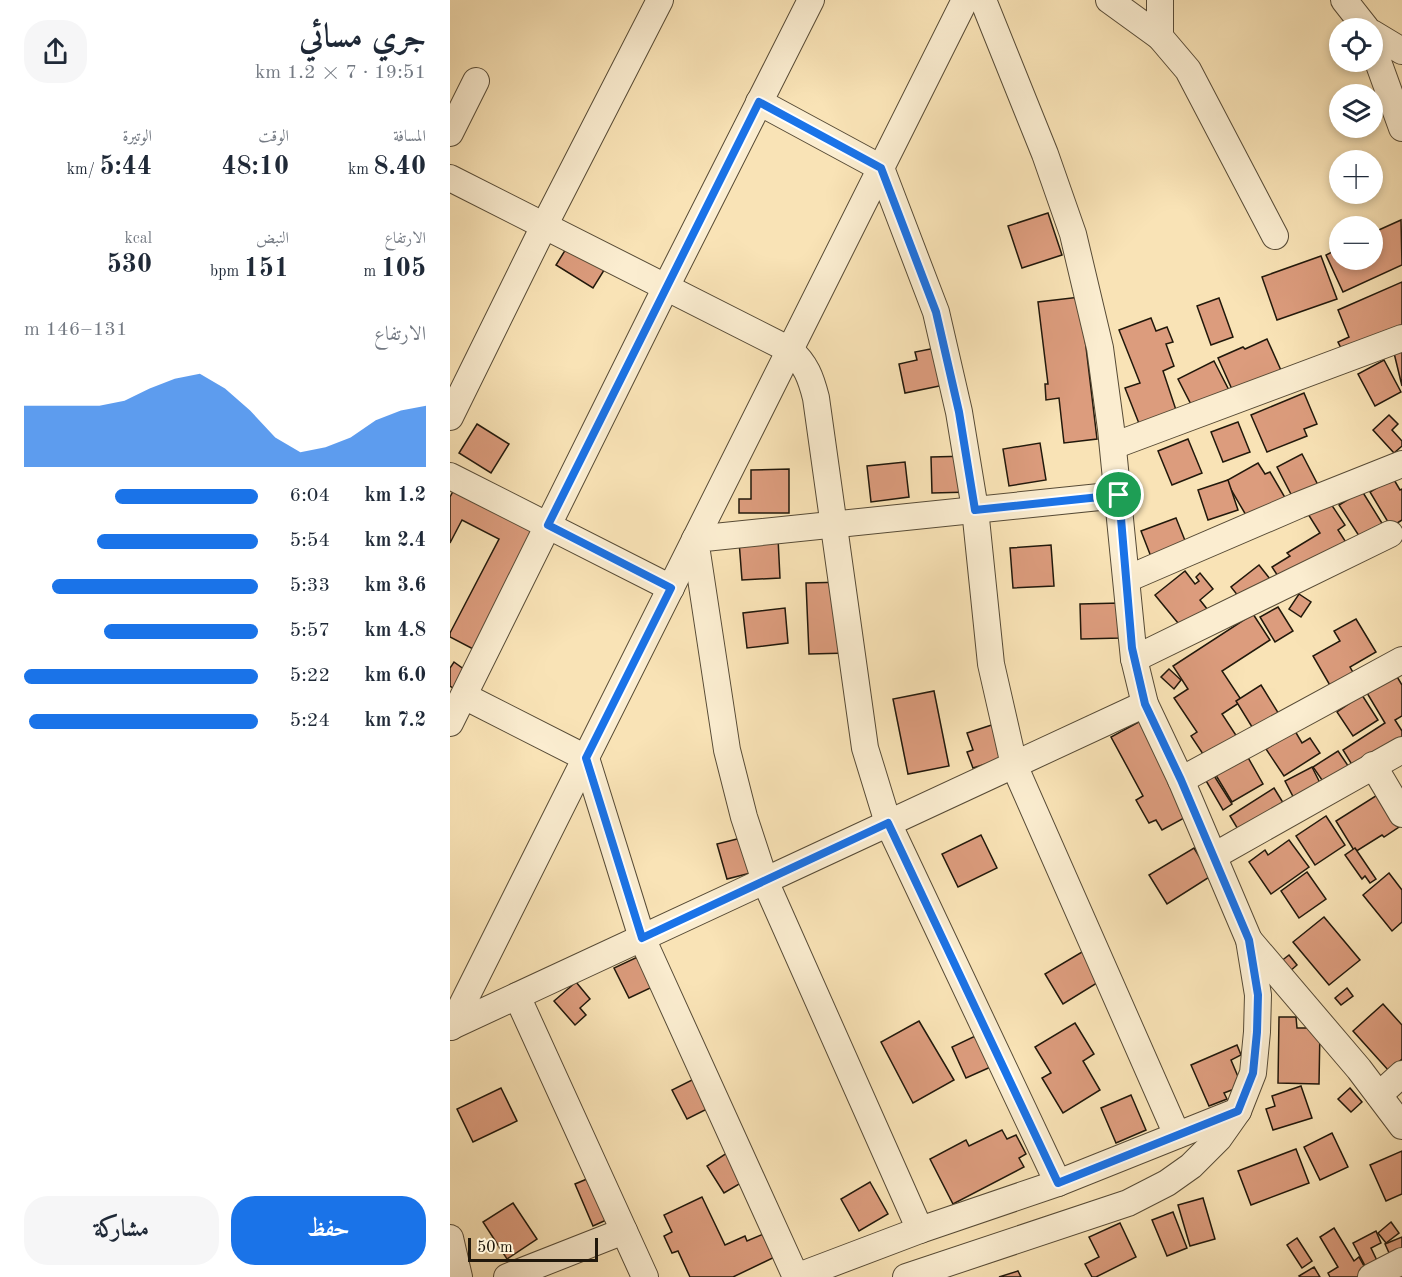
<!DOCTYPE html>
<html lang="ar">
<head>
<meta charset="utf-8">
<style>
  body { margin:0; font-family:"Old Standard TT",Amiri,serif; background:#f6f6f7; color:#1f2937; direction:rtl; height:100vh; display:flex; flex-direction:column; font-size:22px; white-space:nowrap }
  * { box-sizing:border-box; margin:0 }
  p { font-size:20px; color:#747a83 }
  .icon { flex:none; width:33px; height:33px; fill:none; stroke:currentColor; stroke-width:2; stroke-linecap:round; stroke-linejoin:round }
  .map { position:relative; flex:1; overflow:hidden; direction:ltr }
  .side { display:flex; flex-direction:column; background:#fff; width:450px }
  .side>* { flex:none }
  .buttons { position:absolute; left:879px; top:18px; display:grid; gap:12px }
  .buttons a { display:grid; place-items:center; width:54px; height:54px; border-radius:50%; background:#fff; box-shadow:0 3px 9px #0003; font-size:30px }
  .scale { position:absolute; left:18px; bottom:15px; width:130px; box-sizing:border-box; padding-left:6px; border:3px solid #21180b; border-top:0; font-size:16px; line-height:21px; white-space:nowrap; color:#21180b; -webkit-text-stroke:4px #fbedd0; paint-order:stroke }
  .pin { position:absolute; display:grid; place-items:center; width:51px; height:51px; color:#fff; margin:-26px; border:3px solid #fff; border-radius:50%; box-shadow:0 2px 6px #0007 }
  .round { display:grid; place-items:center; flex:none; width:63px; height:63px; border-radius:24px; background:#f6f6f7 }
  .head { display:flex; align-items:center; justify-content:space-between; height:102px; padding:0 24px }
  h1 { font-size:33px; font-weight:700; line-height:45px }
  .metrics { display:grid; grid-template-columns:repeat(3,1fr); gap:9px; height:102px; padding:6px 24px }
  .metrics div { display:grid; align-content:center }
  .metrics b { font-size:26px; font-weight:700 }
  .metrics small { font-size:16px; font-weight:400 }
  .metrics p { font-size:16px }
  .chart { height:168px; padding:12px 24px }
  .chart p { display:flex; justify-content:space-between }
  .chart svg { width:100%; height:108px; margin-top:6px; fill:#1a73e8; opacity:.7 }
  .primary-button { display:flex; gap:12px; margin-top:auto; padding:12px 24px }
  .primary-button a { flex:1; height:69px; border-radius:24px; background:#1a73e8; color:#fff; font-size:24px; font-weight:700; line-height:69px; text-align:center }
  .primary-button a+a { background:#f6f6f7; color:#1f2937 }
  ul { padding:0 24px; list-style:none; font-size:20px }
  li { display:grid; grid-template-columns:96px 72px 1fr; align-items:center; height:45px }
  li i { height:15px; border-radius:8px; background:#1a73e8 }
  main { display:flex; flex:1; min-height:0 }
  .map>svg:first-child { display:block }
  .building { fill:#dc9c7d; stroke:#21180b; stroke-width:1.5 }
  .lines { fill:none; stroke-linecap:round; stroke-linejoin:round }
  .minor-casing { stroke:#574b36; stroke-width:28 }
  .minor { stroke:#fbedd0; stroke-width:26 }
  .route-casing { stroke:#fff; stroke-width:12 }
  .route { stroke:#1a73e8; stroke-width:8 }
</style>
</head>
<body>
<main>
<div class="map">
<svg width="952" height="1277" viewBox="0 0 952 1277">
  <rect width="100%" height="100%" fill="#f9e3b6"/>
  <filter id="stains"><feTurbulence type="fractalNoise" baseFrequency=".00333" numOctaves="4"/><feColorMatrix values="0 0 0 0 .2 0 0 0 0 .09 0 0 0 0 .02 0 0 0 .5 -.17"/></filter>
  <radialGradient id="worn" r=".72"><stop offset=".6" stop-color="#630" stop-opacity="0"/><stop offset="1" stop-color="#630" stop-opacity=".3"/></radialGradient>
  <!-- building -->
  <g class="building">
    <path d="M598,213l14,42 -40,13 -14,-42z"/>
    <path d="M951,220l1,45 -59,27 -17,-37 14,-7v12h32v-27z"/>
    <path d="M124,236l37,23 -18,29 -37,-23z"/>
    <path d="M871,256l16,43 -60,21 -15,-43z"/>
    <path d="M952,282v50l-57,24 -7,-14 11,-5 -11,-27z"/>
    <path d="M630,297l17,142 -33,4 -5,-45 -13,2 -1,-16h3l-10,-82z"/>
    <path d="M769,298l14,39 -22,8 -14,-39z"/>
    <path d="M701,318l5,13 11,-4 6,15 -7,2 8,22 -11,5 17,51 -40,4 -15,-38 15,-5 -21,-53z"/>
    <path d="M817,339l17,38 -49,19 -17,-38 25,-11 2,2z"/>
    <path d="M501,345l8,37 -54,11 -6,-29 18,-4 -2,-8z"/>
    <path d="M952,351v35l-8,-33z"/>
    <path d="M934,360l17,32 -26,14 -17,-32z"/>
    <path d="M764,361l20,39 -36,18 -20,-39z"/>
    <path d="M854,393l13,31 -13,5 3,7 -40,16 -16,-37z"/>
    <path d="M939,415l9,9 -6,6 10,11v5l-8,7 -21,-23z"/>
    <path d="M788,422l12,30 -27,10 -12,-30z"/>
    <path d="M27,424l32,20 -18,29 -32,-20z"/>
    <path d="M738,439l14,34 -30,12 -14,-34z"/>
    <path d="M590,443l6,37 -37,6 -6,-37z"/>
    <path d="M852,454l17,33 -25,13 -17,-33z"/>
    <path d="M520,456l1,36 -39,1 -1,-36z"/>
    <path d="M455,462l4,35 -38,5 -4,-36z"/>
    <path d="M808,463l7,11 5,-2 17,29 -37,21 -24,-41z"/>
    <path d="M339,469v44h-50v-14h12v-29z"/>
    <path d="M943,478l7,12 2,-1v31l-11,7 -21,-35z"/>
    <path d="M778,480l10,30 -30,10 -10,-30z"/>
    <path d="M7,484l82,43 -64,123 -25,-13v-4l49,-94 -37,-19 -12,23v-46z"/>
    <path d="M912,491l23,37 -22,14 -24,-37z"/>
    <path d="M879,501l16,24 -7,5 11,17 -64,40 -13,-20 18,-11 -3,-3 33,-20 -12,-19z"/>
    <path d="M726,518l14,35 -35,14 -14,-36z"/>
    <path d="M328,538l2,40 -38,2 -3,-39z"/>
    <path d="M601,545l3,41 -41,2 -3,-40z"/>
    <path d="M809,565l15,19 -28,22 -15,-19z"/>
    <path d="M735,571l10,13 4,-3 -3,-4 4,-4 13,16 -13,11 11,14 -24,20 -32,-39z"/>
    <path d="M396,582l3,71 -40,1 -3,-71z"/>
    <path d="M849,594l12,8 -10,15 -12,-8z"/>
    <path d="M670,603l1,35 -40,1 -1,-35z"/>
    <path d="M828,607l15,24 -18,11 -15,-25z"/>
    <path d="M335,608l3,35 -41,5 -4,-35z"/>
    <path d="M803,614l17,26 -48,31 20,30 -20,13 19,29 -32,20 -18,-27 6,-4 -23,-34 14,-9 -15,-23z"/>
    <path d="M906,619l20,33 -26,15 8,14 -23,13 -22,-38 27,-15 -6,-10z"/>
    <path d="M4,662l11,8 -12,18 -3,-2v-18z"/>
    <path d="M719,669l12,11 -7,9 -13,-12z"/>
    <path d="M946,675l6,10v31l-7,4 7,11v18l-43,27 -16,-26 42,-27 -18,-30z"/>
    <path d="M811,685l21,34 -25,16 -21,-34z"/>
    <path d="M484,691l15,75 -41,8 -15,-75z"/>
    <path d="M912,695l16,25 -25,16 -16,-24z"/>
    <path d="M696,718l33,59 -11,6 18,34 -24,13 -6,-10 -7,3 -13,-23 7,-4 -32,-59z"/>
    <path d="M554,721l10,34 -41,13 -6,-16 6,-2 -6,-17z"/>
    <path d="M845,731l7,12 8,-5 10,15 -36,23 -18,-27z"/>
    <path d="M888,751l17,25 -24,17 -18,-26z"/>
    <path d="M796,754l17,30 -31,18 -18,-30z"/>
    <path d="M862,767l14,28 -27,13 -14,-27z"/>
    <path d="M763,774l19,30 -9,6 -18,-31z"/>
    <path d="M824,788l16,26 -45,27 -15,-25z"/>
    <path d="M932,792l20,33 -18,12 -2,-2 -27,17 -19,-31z"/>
    <path d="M876,816l19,29 -30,20 -19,-29z"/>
    <path d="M311,833l9,35 -43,11 -10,-35z"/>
    <path d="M531,835l16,33 -39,19 -16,-33z"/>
    <path d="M839,840l20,27 -38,27 -22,-32 16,-12 3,5z"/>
    <path d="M744,848l17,28 -44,28 -18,-29z"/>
    <path d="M905,848l21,31 -6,4 -5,-7 -3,3 -17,-24z"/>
    <path d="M857,872l19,27 -27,19 -18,-27z"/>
    <path d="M939,873l13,17v32l-10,9 -29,-36z"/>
    <path d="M874,917l36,43 -31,25 -36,-43z"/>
    <path d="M637,949l18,29 -42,26 -18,-30z"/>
    <path d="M196,953l15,30 -32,15 -15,-30z"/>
    <path d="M839,955l8,10 -8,7 -9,-10z"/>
    <path d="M126,982l14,17 -10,9 6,7 -11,10 -21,-24z"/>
    <path d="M897,988l6,8 -12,9 -6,-7z"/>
    <path d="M933,1004l19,21v34l-13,12 -36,-40z"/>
    <path d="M829,1017h17l1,11h23l-1,56 -41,-1z"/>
    <path d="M469,1021l35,59 -41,23 -32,-61z"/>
    <path d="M625,1023l19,31 -11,7 17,29 -37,23 -21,-35 9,-5 -16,-26z"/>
    <path d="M540,1029l14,32 -38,17 -14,-31z"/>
    <path d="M787,1045l4,10 -10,5 11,26 -18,7 3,6 -18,7 -18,-41z"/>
    <path d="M256,1073l19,27 -38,19 -15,-29z"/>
    <path d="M851,1086l11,32 -39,12 -7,-21 9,-3 -3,-10z"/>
    <path d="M51,1088l16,33 -44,21 -16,-33z"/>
    <path d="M900,1088l12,14 -11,10 -13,-13z"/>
    <path d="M681,1095l15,35 -30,13 -15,-35z"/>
    <path d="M552,1130l5,9 9,-4 10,19 -7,4 5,9 -71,37 -23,-45 36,-19 3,6z"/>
    <path d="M882,1133l16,34 -28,13 -16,-33z"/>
    <path d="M283,1149l18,28 -27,16 -17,-27z"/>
    <path d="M846,1149l13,34 -58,22 -13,-34z"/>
    <path d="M952,1151v43l-16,7 -16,-36z"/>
    <path d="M156,1171l18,41 -31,14 -18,-42z"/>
    <path d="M420,1182l18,32 -29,17 -18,-32z"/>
    <path d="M252,1197l23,48 20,-9 2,5 21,-9 11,23 -46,22h-43l-12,-26 -6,2 -8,-17 8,-4 -8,-17z"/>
    <path d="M753,1198l12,41 -25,7 -12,-41z"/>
    <path d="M63,1203l24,36 -30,20 -24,-37z"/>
    <path d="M723,1212l14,36 -20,8 -15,-36z"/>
    <path d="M941,1222l8,11 -13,10 -8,-10z"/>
    <path d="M670,1223l16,34 -40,20h-4l-7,-13 14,-7 -10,-20z"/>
    <path d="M884,1228l20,33 5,-4 10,18 -3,2h-36l-2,-4 10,-6 -18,-30z"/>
    <path d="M926,1231l5,12 -10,5 11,23 -11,6 -18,-34z"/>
    <path d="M952,1237v13l-12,5 -5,-11z"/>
    <path d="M847,1238l15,23 -10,7 -15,-23z"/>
    <path d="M864,1267l6,10h-20l-1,-1z"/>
    <path d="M568,1271l3,6h-22z"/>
  </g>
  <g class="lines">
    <!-- minor casing -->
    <g class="minor-casing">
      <g id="minor">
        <path d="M659,0l51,37 28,33 87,166"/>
        <path d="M710,0v37"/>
        <path d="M894,0l22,28"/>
        <path d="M922,33l30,18"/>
        <path d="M922,45l30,83"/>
        <path d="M309,102l122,66 55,144 23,100 16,97 16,155 23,101 163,370"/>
        <path d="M0,133l26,-52"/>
        <path d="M0,178l340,172c16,14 21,28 26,48l49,350 23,75 170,360"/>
        <path d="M0,417l94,-191 116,-226"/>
        <path d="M663,446l289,-108"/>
        <path d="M0,476l221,112"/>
        <path d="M677,579l172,-74 103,-41"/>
        <path d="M684,659l256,-125"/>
        <path d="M14,696l122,62 56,180 154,339"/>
        <path d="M0,723l216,-436 145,-287"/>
        <path d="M923,765l29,49"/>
        <path d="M731,780l221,-120"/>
        <path d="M764,856l188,-106"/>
        <path d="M799,940l110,129 43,57"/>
        <path d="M67,996l128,281"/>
        <path d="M0,1027l695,-323"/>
        <path d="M1,1027l514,-1027"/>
        <path d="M929,1095l23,-21"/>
        <path d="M470,1230l-155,-349 -21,-64 -17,-67 -32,-211 424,-44"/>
        <path d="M0,1238l9,39"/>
        <path d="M57,1277l117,-46"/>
        <path d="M346,1277l124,-47 138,-47 180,-72"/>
        <path d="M456,1277l222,-74 39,-20 24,-17 28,-28 19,-27 15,-38 4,-41 1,-37 -9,-55 -68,-160 -36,-76 -11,-45 -23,-230 -11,-81 -27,-114 -28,-80 -62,-154"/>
        <path d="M921,1277l31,-16"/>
      </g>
    </g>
    <!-- minor -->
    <use href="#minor" class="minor"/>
  </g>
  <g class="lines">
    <!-- route casing -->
    <g class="route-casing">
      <path id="route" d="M309,102l122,66 55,144 23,100 16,98 144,-15 13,153 13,56 36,76 68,160 9,55 -1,37 -4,41 -15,38 -180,72 -170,-360 -246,115 -56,-180 85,-170 -123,-63z"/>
    </g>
    <!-- route -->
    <use href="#route" class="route"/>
  </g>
  <rect width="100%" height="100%" filter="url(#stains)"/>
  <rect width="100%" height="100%" fill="url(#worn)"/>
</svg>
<div class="buttons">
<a><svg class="icon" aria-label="locate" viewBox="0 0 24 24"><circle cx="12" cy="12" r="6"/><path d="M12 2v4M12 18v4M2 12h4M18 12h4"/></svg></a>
<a><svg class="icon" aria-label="layers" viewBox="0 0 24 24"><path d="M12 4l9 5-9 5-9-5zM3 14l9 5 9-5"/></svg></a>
<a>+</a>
<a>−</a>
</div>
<div class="scale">50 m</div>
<div class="pin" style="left:669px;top:495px;background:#1e9e55"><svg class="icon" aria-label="arrive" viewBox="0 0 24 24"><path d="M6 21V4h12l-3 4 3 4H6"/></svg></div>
</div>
<section class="side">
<div class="head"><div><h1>جري مسائي</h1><p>19:51 · 7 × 1.2 km</p></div><a class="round"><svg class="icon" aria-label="share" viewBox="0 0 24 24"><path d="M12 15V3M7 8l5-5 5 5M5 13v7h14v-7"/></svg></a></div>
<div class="metrics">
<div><p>المسافة</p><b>8.40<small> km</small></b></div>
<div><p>الوقت</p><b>48:10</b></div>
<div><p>الوتيرة</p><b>5:44<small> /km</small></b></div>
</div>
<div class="metrics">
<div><p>الارتفاع</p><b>105<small> m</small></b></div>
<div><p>النبض</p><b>151<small> bpm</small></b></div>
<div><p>kcal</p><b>530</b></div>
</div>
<div class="chart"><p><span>الارتفاع</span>131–146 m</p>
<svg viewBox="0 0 160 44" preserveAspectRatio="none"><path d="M0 44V19L10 19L20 19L30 19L40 17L50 12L60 8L70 6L80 12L90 21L100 32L110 38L120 36L130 32L140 25L150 21L160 19V44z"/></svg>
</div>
<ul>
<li><b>1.2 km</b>6:04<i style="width:61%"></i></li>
<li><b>2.4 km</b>5:54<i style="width:69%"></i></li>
<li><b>3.6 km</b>5:33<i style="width:88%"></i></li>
<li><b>4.8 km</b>5:57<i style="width:66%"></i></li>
<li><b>6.0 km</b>5:22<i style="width:100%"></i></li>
<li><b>7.2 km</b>5:24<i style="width:98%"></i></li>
</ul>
<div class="primary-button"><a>حفظ</a><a>مشاركة</a></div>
</section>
</main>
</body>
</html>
